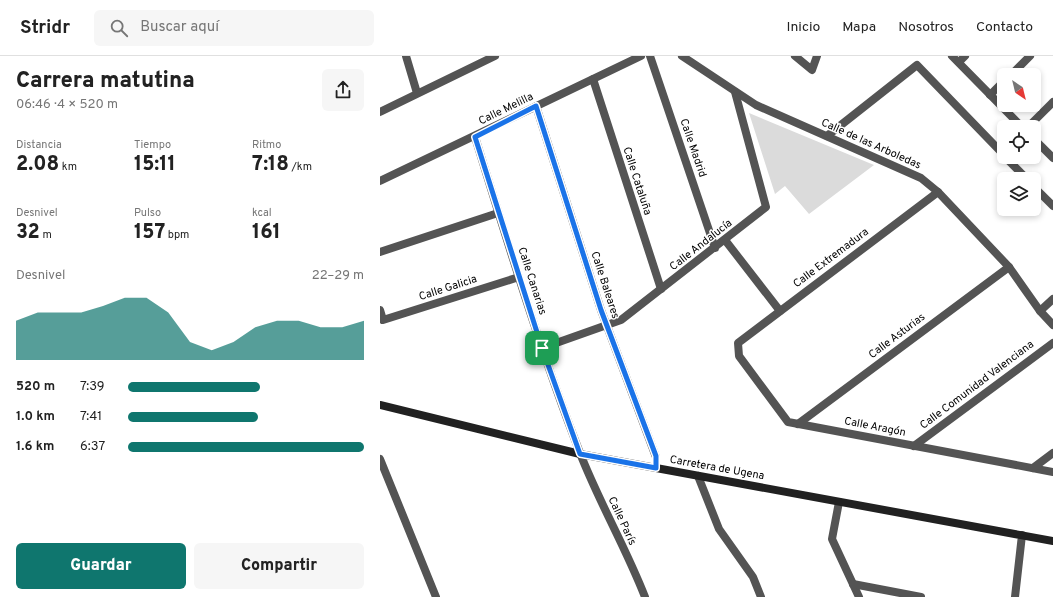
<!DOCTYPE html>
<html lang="es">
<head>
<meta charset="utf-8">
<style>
  body { margin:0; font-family:Overpass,sans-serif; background:#f6f6f6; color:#222; height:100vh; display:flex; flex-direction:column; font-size:15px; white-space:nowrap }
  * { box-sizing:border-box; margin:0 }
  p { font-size:13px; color:#767676 }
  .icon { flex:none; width:22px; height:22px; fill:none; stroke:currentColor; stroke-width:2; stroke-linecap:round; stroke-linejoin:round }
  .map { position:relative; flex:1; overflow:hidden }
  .details { display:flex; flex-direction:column; background:#fff; width:380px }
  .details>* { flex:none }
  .needle { width:26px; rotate:145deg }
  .controls { position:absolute; left:617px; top:12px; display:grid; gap:8px }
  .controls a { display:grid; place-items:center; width:44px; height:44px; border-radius:6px; background:#fff; box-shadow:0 2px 6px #0003; font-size:20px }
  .pin { position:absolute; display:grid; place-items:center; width:34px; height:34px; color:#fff; margin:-17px; border-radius:8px; box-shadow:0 2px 6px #0006 }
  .round { display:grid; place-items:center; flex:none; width:42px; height:42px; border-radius:6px; background:#f6f6f6 }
  .head { display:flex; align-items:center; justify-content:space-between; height:68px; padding:0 16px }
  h1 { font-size:22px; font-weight:800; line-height:30px }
  .figures { display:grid; grid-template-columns:repeat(3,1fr); gap:6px; height:68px; padding:4px 16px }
  .figures div { display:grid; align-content:center }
  .figures b { font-size:20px; font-weight:800 }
  .figures small { font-size:11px; font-weight:400 }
  .figures p { font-size:11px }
  .chart { height:112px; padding:8px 16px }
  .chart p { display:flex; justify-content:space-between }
  .chart svg { width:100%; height:72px; margin-top:4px; fill:#0f766e; opacity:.7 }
  .cta { display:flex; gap:8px; margin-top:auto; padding:8px 16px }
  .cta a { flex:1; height:46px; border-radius:6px; background:#0f766e; color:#fff; font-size:16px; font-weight:800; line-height:46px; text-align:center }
  .cta a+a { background:#f6f6f6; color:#222 }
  ul { padding:0 16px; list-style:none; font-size:13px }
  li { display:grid; grid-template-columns:64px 48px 1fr; align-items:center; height:30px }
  li i { height:10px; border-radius:5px; background:#0f766e }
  header { display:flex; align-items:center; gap:24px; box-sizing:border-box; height:56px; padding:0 20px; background:#fff; border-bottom:1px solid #e0e0e0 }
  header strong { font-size:19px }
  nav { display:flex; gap:22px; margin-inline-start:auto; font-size:14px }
  .search { width:280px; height:36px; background:#f6f6f6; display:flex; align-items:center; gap:10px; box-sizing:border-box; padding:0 14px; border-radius:6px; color:#767676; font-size:15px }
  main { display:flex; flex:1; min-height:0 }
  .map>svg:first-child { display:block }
  .green { fill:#dbdbdb }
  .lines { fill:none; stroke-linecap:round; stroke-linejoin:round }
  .street { stroke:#545454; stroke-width:8 }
  .secondary { stroke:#212121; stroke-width:8 }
  .route-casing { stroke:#fff; stroke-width:8 }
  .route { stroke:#1a73e8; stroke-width:5 }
  .labels { text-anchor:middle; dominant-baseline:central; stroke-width:3; stroke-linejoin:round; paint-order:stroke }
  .street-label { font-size:11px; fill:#000; stroke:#fff }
</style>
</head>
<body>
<header>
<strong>Stridr</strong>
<div class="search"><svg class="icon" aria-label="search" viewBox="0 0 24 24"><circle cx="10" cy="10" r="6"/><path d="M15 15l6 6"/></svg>Buscar aquí</div>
<nav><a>Inicio</a><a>Mapa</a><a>Nosotros</a><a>Contacto</a></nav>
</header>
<main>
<section class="details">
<div class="head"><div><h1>Carrera matutina</h1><p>06:46 · 4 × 520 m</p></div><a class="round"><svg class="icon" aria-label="share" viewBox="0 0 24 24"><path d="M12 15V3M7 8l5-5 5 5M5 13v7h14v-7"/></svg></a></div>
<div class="figures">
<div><p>Distancia</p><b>2.08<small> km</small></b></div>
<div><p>Tiempo</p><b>15:11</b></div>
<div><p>Ritmo</p><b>7:18<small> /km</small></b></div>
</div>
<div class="figures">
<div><p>Desnivel</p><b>32<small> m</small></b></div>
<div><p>Pulso</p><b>157<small> bpm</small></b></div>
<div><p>kcal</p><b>161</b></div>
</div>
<div class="chart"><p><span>Desnivel</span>22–29 m</p>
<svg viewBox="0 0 160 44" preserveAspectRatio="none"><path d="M0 44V20L10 15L20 15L30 15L40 11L50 6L60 6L70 15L80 33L90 38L100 33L110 24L120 20L130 20L140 24L150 24L160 20V44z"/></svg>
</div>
<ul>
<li><b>520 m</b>7:39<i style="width:56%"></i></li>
<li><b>1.0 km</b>7:41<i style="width:55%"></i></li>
<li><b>1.6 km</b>6:37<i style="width:100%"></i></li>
</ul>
<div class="cta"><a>Guardar</a><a>Compartir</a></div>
</section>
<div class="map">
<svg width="673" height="541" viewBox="0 0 673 541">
  <rect width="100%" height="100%" fill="#fff"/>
  <!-- green -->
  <path class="green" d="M369,57l125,52 -65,49 -24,-28 -10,8z"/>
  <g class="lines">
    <!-- street -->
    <g class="street">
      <path d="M26,0l11,37"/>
      <path d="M270,0l65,192"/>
      <path d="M302,0l74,49 165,73 17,14 71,75 31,44 13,14"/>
      <path d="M415,0l17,14 5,-14"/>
      <path d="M572,0l70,71"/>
      <path d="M579,6l6,-6"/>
      <path d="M631,19l19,-19"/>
      <path d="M213,23l68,210"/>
      <path d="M610,39l14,-14"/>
      <path d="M156,50l65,204 55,147v11"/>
      <path d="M0,56l115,-56"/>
      <path d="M648,71l25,-25"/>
      <path d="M447,80l90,-71 87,90"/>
      <path d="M95,81c33,106 65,213 105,316 19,49 46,95 65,144"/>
      <path d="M654,83l19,19"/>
      <path d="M625,101l22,22"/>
      <path d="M0,125l261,-125"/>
      <path d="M654,131l19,19"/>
      <path d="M558,136l-200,151 1,13 49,66 265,50"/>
      <path d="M345,184l55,71"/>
      <path d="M0,196l118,-39"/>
      <path d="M0,254l3,10 136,-43"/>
      <path d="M660,255l13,-12"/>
      <path d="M162,292l79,-28 145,-113 -31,-115"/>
      <path d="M418,368l211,-157"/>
      <path d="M534,390l139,-103"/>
      <path d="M0,403l56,138"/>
      <path d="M653,412l20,-15"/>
      <path d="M318,420l21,53 34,48 8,20"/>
      <path d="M459,446l-7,37 27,58"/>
      <path d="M473,528l68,13"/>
      <path d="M635,541l7,-62"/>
    </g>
    <!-- secondary -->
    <path class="secondary" d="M0,349l200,49 473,87"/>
  </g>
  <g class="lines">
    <!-- route casing -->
    <g class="route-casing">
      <path id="route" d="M156,50l65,204 55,146v12l-76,-14 -38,-106 -67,-211z"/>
    </g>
    <!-- route -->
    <use href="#route" class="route"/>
  </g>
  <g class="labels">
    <!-- street labels -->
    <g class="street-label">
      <text transform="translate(126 53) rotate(-26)">Calle Melilla</text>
      <text transform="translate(491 88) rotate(24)">Calle de las Arboledas</text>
      <text transform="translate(313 92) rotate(71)">Calle Madrid</text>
      <text transform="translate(257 125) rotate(72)">Calle Cataluña</text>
      <text transform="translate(321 189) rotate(-38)">Calle Andalucía</text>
      <text transform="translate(451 202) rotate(-37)">Calle Extremadura</text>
      <text transform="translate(152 225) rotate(72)">Calle Canarias</text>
      <text transform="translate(225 229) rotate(72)">Calle Baleares</text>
      <text transform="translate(68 232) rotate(-18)">Calle Galicia</text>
      <text transform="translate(517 280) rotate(-37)">Calle Asturias</text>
      <text transform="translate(597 329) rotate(-37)">Calle Comunidad Valenciana</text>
      <text transform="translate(495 371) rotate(11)">Calle Aragón</text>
      <text transform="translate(337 412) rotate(10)">Carretera de Ugena</text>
      <text transform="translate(242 465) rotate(65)">Calle París</text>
    </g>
  </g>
</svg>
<div class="controls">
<a><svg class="needle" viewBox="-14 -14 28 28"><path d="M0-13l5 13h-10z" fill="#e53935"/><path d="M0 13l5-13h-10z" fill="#767676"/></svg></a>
<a><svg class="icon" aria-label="locate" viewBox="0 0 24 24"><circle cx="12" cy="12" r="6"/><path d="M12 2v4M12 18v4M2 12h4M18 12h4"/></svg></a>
<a><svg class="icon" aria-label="layers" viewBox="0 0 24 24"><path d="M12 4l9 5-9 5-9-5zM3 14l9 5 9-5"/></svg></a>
</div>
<div class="pin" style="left:162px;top:292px;background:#1e9e55"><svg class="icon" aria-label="arrive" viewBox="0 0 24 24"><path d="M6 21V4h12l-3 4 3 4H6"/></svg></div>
</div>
</main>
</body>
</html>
